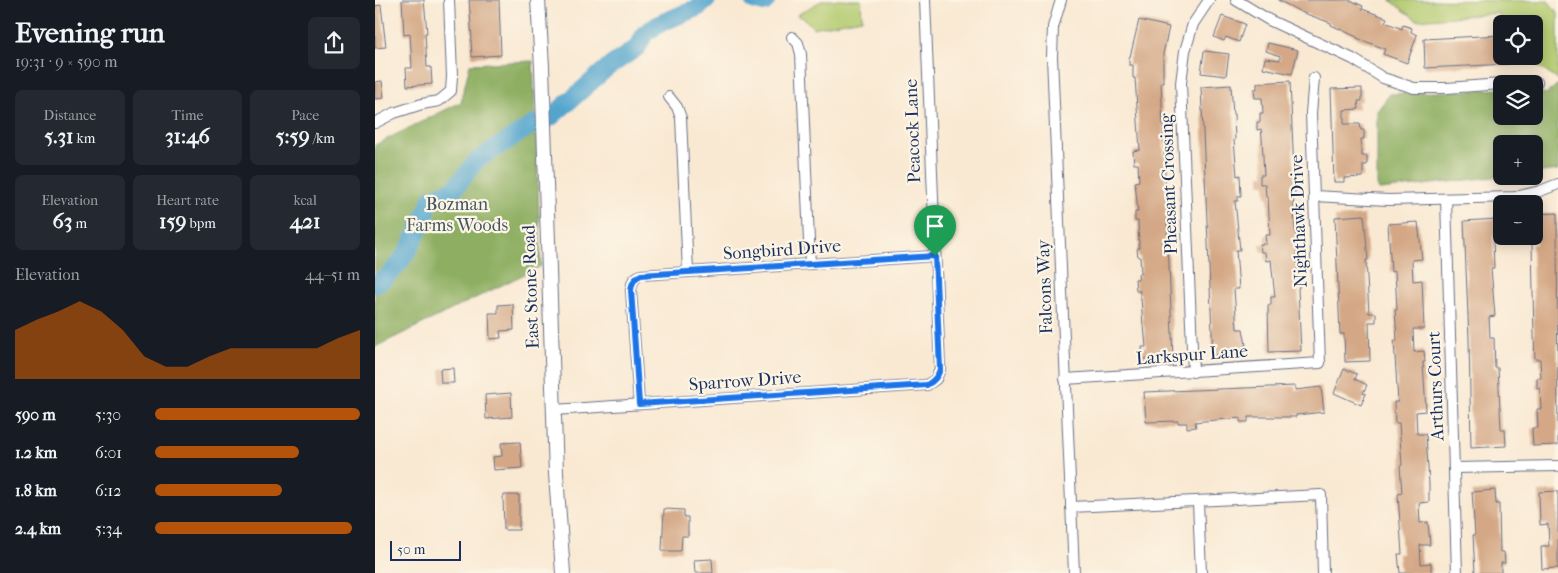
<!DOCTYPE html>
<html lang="en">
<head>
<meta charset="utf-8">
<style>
  body { margin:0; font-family:"IM FELL French Canon",serif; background:#242831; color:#f1f3f6; height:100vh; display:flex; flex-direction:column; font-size:19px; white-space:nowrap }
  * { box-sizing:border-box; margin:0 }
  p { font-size:16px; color:#9ea1a6 }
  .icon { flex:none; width:28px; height:28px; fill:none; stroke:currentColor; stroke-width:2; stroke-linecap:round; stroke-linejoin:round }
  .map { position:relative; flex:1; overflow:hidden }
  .panel { display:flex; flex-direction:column; background:#171b24; width:375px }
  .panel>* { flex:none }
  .buttons { position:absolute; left:1118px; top:15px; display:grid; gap:10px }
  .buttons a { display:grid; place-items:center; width:50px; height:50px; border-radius:8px; background:#171b24; box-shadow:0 2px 12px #0003; font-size:25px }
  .scale { position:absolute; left:15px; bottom:12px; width:71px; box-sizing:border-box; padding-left:5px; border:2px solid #1b2f5e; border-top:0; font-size:14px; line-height:18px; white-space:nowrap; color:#1b2f5e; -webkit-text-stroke:4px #fcf5e5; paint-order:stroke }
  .pin { position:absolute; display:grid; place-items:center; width:42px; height:42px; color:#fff; margin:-51px -21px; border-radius:50% 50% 50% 0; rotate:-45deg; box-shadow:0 0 5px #0007 }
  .pin .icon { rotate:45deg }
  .round { display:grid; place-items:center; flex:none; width:52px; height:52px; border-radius:8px; background:#242831 }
  .head { display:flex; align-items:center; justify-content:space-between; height:85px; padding:0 15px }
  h1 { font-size:28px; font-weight:800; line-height:38px }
  .metrics { display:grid; grid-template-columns:repeat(3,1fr); gap:8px; height:85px; padding:5px 15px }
  .metrics div { display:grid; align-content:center; border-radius:8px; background:#242831; text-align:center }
  .metrics b { font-size:21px; font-weight:800 }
  .metrics small { font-size:14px; font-weight:400 }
  .metrics p { font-size:14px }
  .chart { height:140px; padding:10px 15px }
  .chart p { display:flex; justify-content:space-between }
  .chart svg { width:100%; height:90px; margin-top:5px; fill:#b45309; opacity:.7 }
  ul { padding:0 15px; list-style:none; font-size:16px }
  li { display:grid; grid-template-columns:80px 60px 1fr; align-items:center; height:38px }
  li i { height:12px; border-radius:6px; background:#b45309 }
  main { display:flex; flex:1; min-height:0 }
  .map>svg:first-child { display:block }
  .green { fill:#b3cb6f; stroke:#677d66 }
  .forest { fill:#8eaf62; stroke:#546f60 }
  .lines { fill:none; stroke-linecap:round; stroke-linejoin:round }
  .river { stroke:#53a5ce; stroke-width:18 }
  .building { fill:#d4a886 }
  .minor-casing { stroke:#697087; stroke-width:12 }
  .major-casing { stroke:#697087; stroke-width:16 }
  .minor { stroke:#fff; stroke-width:10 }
  .major { stroke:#fff; stroke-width:14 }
  .route-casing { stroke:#fff; stroke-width:10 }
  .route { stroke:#1a73e8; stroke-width:6 }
  .labels { text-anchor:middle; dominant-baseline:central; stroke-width:4.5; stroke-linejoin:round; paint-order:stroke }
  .street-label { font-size:18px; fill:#1b2f5e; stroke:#fcf5e5 }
  .park-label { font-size:18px; fill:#415662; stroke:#fcf5e5 }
</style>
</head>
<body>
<main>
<section class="panel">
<div class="head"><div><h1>Evening run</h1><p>19:31 · 9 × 590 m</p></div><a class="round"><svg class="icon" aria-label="share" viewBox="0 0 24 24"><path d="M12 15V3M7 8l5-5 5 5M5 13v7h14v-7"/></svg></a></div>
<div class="metrics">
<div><p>Distance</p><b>5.31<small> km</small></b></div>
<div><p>Time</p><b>31:46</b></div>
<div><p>Pace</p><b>5:59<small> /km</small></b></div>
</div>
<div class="metrics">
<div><p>Elevation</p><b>63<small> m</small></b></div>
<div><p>Heart rate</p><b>159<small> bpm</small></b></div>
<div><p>kcal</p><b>421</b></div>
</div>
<div class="chart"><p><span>Elevation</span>44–51 m</p>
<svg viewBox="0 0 160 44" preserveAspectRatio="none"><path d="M0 44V20L10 15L20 11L30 6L40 11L50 20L60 33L70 38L80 38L90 33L100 29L110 29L120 29L130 29L140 29L150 24L160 20V44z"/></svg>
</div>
<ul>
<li><b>590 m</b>5:30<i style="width:100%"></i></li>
<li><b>1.2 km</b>6:01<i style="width:70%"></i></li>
<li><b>1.8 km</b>6:12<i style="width:62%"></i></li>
<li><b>2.4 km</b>5:34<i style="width:96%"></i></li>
</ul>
</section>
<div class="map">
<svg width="1183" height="573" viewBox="0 0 1183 573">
  <rect width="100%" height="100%" fill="#fcf5e5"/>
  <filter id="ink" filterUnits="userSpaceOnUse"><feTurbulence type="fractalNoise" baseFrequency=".02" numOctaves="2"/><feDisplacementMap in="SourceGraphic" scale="10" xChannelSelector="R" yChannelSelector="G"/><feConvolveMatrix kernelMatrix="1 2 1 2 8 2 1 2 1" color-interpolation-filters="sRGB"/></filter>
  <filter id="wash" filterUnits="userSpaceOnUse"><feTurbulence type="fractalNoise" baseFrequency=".0096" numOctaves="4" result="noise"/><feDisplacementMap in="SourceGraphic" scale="20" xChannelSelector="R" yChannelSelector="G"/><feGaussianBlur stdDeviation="1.12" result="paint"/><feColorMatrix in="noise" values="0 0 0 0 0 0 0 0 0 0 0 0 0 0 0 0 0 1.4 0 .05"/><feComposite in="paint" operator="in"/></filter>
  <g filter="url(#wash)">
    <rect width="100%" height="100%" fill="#f9e9d3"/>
    <!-- green -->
    <g class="green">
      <path d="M448,0h38l1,19 -49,9 -8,-9 -8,-4z"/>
      <path d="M1015,0l158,1 10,12v67l-35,-24h11v-32h-30l-6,-11 -81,7z"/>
    </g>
    <!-- forest -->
    <g class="forest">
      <path d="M158,61l8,205 -166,81v-202l86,-43 9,-38z"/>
      <path d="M1183,84v86l-24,3v-29h-33l1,32 -122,14 -3,-1v-78l13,-17 111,-5v27h33v-25l12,3z"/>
    </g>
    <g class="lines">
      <!-- river -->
      <g class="river">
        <path d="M378,0l11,3 3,-3"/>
        <path d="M175,118l57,-50 31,-21 7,-14 16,-10 38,-16 8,-7"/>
        <path d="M0,284c30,-15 45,-57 57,-86l23,-10 22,-28 57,-36"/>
      </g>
    </g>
    <g id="blocks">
      <!-- building -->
      <g class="building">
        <path d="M27,0h22l3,33h-2l2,34h4l1,17 -25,2 -1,-18h6l-2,-34 -6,1z"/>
        <path d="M94,0h30l2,55 -29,2 -1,-18h1z"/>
        <path d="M903,0h72l13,6 -1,3 25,9 -2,4 17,7 1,-4 9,3 -1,4 6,3 -10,28 -24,-9 2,-5 -28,-11v-1l-26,-12v-2l-30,-11z"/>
        <path d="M6,5l5,42 -11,1v-42z"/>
        <path d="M847,16l23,8 -6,18 -13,-5 -2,4 -10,-4z"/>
        <path d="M764,20l30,7 -6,27v28h-2l12,275 -30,2 -1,-12h4l-2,-21h-1l-2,-28h-1v-7h-4l-1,-12h4l-1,-5 3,-1 -1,-16h-2l-1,-8 2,-1 -1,-27h-3v-9h3l-3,-30 4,-1 -1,-17h-4l-1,-13 7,-1 -5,-72h-2v-13h-4v-8h1z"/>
        <path d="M1126,35v21h8v8l-84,4 -1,-29z"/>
        <path d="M893,43l30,7 -6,24 -29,-6 2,-10 15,2v-4l-14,-5z"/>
        <path d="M829,51l25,3 -3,22 -25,-3z"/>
        <path d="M7,81l2,17 -9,1v-17z"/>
        <path d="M915,81l5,114h-2l6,93h-1l3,63 -32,1 -1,-47h3v-8h4l-4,-37 -5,1 -1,-9h-4l-1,-8h6l-1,-9h5l-2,-38h-2l-1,-13h-5v-9h4l-2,-37 -1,-9 -4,1v-8h3v-9h3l-1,-15h-7l-1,-9h3v-6z"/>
        <path d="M856,85l2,30 1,-1 1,26h-1l3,36 3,-1 1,21h-3v5h-3l5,49h-4l3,39h-5l3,40h6l3,16h-2v9l-31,1 -12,-268z"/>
        <path d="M987,88v13h-4l1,8 -15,1v14h16l1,6h3v9h-3l1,17h5v9h-4v12l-19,1v4h-10l-3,-93z"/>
        <path d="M1182,213l1,232 -25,1 -1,-18h6l-1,-19h4l-1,-21 -3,1v-11h4l-1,-19h-5l-1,-22 -2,-93h4l-2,-30z"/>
        <path d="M989,215l4,45h-2l3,53h7v9h-7l1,39 -25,1 -1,-28h-4l-5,-117z"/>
        <path d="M1123,219l1,17h-6l1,32h-3l4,48 -6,1 1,21h4l1,30h3l3,61h4l1,17 -35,2 -2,-109 -5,-118z"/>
        <path d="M1043,222l4,37 -10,1 1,21 9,-1 2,49h-11l1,23 10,-1 1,11h-2l3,49 -10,1 1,22h9l3,50v18l-10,1 1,20 8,-1 2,23h-10l1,19 10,-1v10h-31l-2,-19h4l-4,-60 4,-1 -2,-27 2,-1 -3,-42h-4l-1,-21h4l-4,-61h3l-2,-31h2l-2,-39 -4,1 -3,-48z"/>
        <path d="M138,304l1,26 -14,1 1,7 -11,1 -1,-26h9v-8z"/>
        <path d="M78,368l1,15h-13l-1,-14z"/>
        <path d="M969,369l13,5 -2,5 12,6 -4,8 3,1 -5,11 -27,-12z"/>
        <path d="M920,386v4l26,-3 3,25 -28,3v2h-48v5h-8v-4l-36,3 -9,1 1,5 -9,1v-5h-9v-2l-32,1 -2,-30z"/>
        <path d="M136,393l1,24 -26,2 -1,-24z"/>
        <path d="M145,442l2,26 -28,2 -1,-13 9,-1 -1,-13z"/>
        <path d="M1120,490l1,14h3l1,48h4l1,11h-4v10h-26l-2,-38h2l-3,-43z"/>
        <path d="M1183,491v77l-16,1 -1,-23h8l-1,-22 -8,1 -1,-33z"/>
        <path d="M128,495h16v35h-15z"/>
        <path d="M289,509l20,1v7h4v19h-6l-1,15h-19z"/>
        <path d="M337,559l1,14h-18l-1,-13z"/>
      </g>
    </g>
  </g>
  <g filter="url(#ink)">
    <use href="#blocks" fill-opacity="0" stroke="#697087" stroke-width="1"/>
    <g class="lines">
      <!-- minor casing -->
      <g class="minor-casing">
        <g id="minor">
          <path d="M686,0l-8,27 -1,30 22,516"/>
          <path d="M861,0l33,20 84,39 30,19 31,10h33l54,-4"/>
          <path d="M417,37l6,6 3,11 9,210"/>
          <path d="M1137,84l25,-2"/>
          <path d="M294,97l8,10 4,11 7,154"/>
          <path d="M0,123l19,-10 28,-9 17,-3 12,-10 1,-15 -3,-76"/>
          <path d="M939,196l74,4 127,-3 25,-6 18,-7"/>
          <path d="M1071,199l11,374"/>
          <path d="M818,372l-12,-289 4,-32 8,-27 16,-24"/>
          <path d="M690,379l255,-16 -9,-250 3,-35"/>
          <path d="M264,404l-8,-114c1,-7 2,-12 10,-15l294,-19"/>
          <path d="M179,410l373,-25 9,-6 4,-10 -15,-369"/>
          <path d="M1080,468l103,-2"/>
          <path d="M823,502l3,71"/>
          <path d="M696,507l250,-12 2,78"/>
        </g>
      </g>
      <!-- major casing -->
      <g class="major-casing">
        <path id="major" d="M163,0l4,67 14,407 7,99"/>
      </g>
      <!-- minor -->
      <use href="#minor" class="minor"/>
      <!-- major -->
      <use href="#major" class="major"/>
    </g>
  </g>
  <g class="lines" filter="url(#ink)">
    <!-- route casing -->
    <g class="route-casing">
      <path id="route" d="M560,256l5,113c-2,8 -6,12 -13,16l-288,19 -8,-114c1,-7 3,-12 10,-15z"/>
    </g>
    <!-- route -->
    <use href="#route" class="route"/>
  </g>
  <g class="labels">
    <!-- street labels -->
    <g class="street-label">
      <text transform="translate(538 131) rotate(-92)">Peacock Lane</text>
      <text transform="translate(794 184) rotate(-92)">Pheasant Crossing</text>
      <text transform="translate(924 221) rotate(-92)">Nighthawk Drive</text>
      <text transform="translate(407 250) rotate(-4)">Songbird Drive</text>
      <text transform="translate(156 287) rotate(-92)">East Stone Road</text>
      <text transform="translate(670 287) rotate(-92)">Falcons Way</text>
      <text transform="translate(817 355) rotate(-4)">Larkspur Lane</text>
      <text transform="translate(370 381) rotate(-4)">Sparrow Drive</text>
      <text transform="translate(1061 386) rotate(-92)">Arthurs Court</text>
    </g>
    <!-- park labels -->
    <g class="park-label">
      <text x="82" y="204">Bozman<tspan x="82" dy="21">Farms Woods</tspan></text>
    </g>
  </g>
</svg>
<div class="buttons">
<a><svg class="icon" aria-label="locate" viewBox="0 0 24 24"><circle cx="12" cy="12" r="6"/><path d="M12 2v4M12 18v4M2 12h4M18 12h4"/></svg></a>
<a><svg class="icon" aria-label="layers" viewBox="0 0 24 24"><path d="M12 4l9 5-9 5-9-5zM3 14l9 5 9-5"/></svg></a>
<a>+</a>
<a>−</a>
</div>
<div class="scale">50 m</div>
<div class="pin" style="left:560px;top:256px;background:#1e9e55"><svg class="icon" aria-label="arrive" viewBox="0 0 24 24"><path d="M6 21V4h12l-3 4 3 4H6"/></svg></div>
</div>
</main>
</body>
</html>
